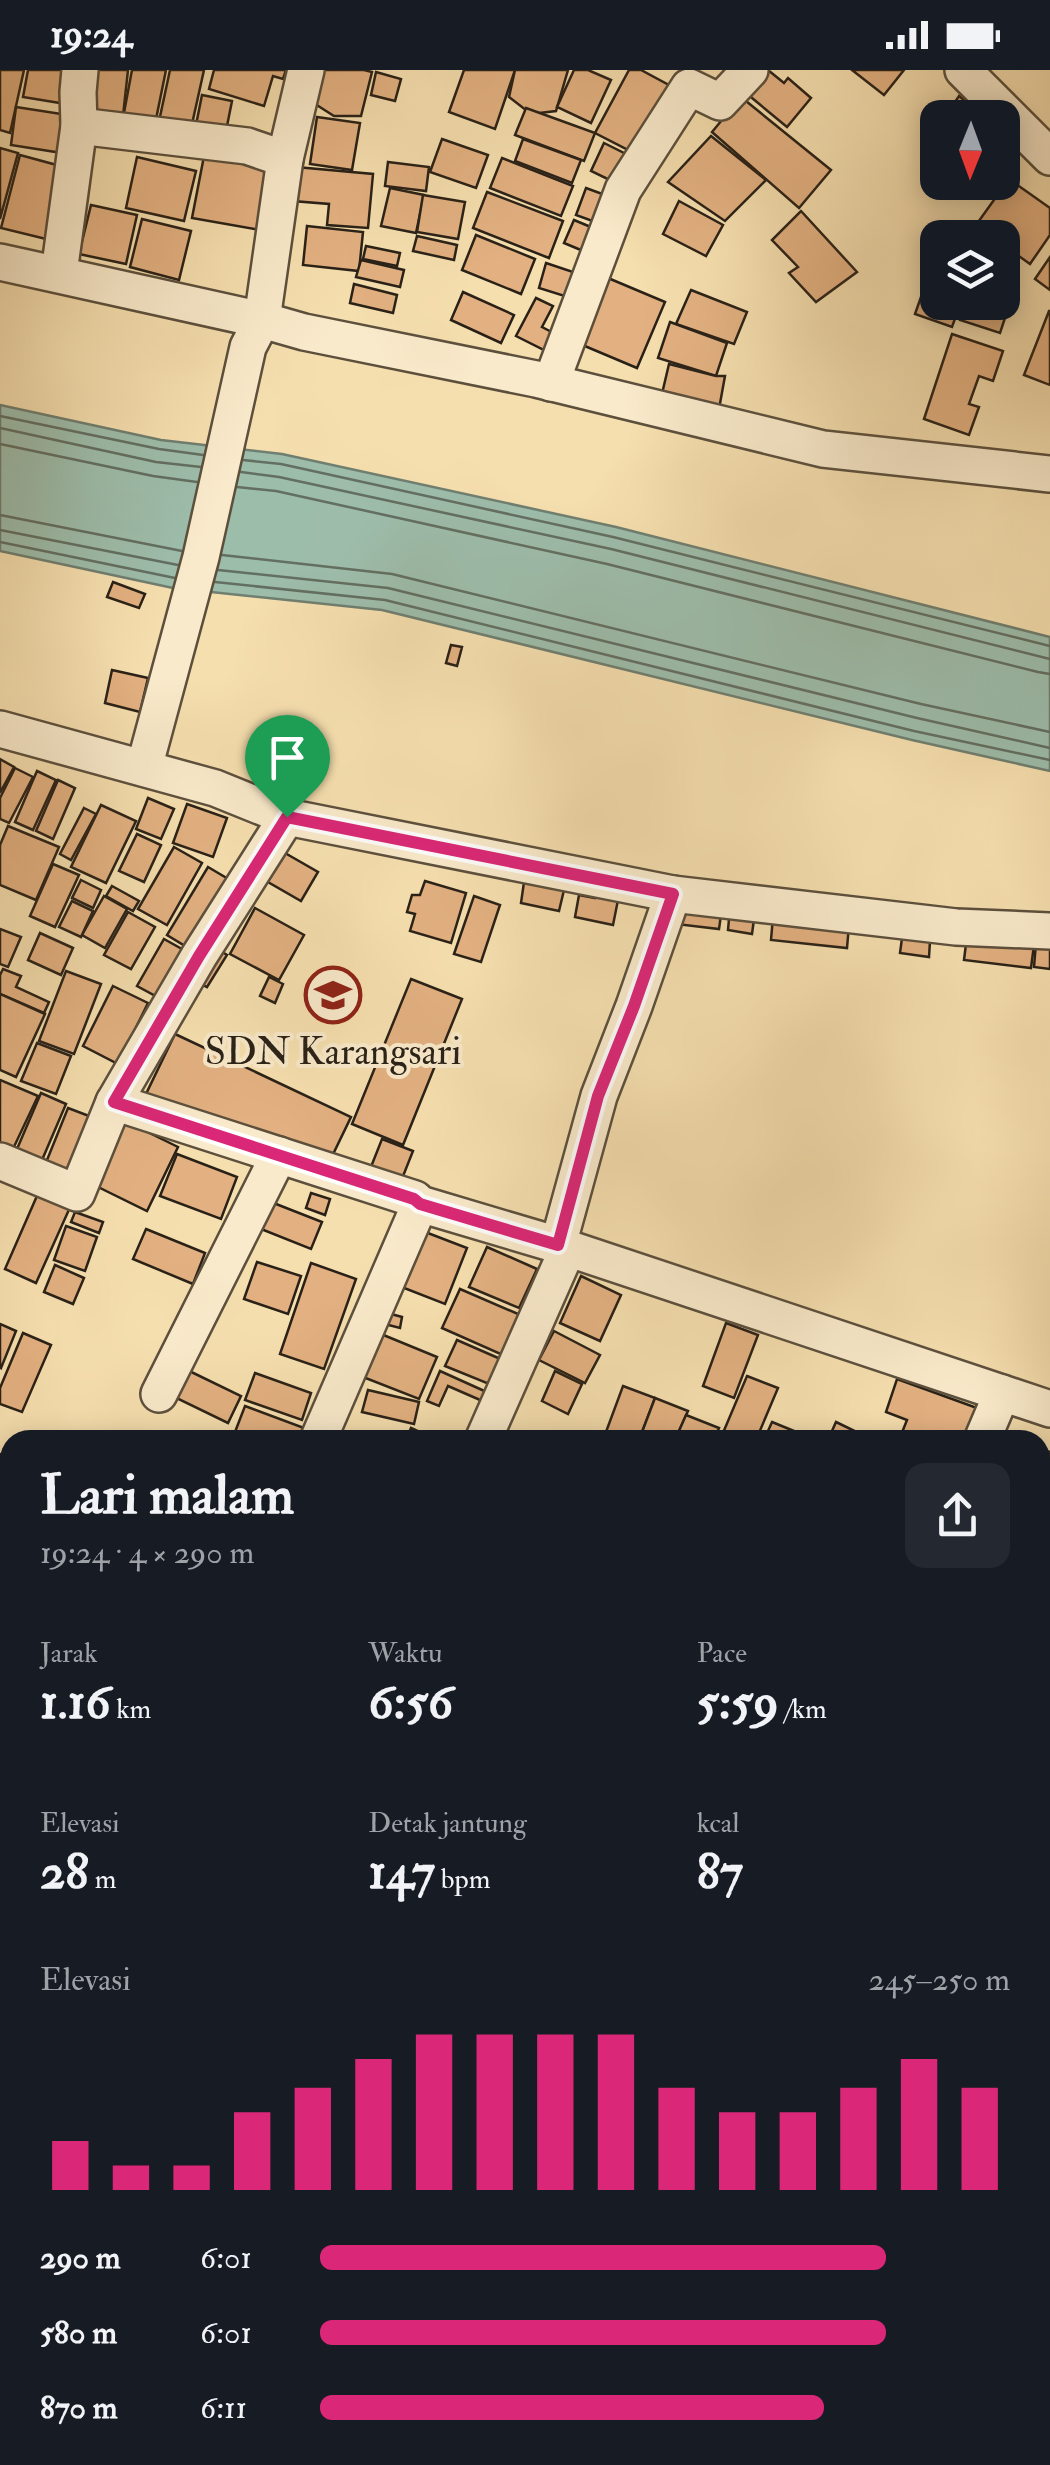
<!DOCTYPE html>
<html lang="id">
<head>
<meta charset="utf-8">
<style>
  body { margin:0; font-family:"IM FELL Double Pica",serif; background:#242831; color:#f1f3f6; height:100vh; display:flex; flex-direction:column; font-size:38px; white-space:nowrap }
  * { box-sizing:border-box; margin:0 }
  p { font-size:32px; color:#9ea1a6 }
  .icon { flex:none; width:55px; height:55px; fill:none; stroke:currentColor; stroke-width:2; stroke-linecap:round; stroke-linejoin:round }
  .map { position:relative; flex:1; overflow:hidden }
  .sheet { position:absolute; left:0px; top:1360px; width:1050px; height:1035px; display:flex; flex-direction:column; background:#171b24; border-radius:30px 30px 0 0; box-shadow:0 5px 25px #0003 }
  .sheet>* { flex:none }
  .needle { width:65px; rotate:181deg }
  .controls { position:absolute; left:920px; top:30px; display:grid; gap:20px }
  .controls a { display:grid; place-items:center; width:100px; height:100px; border-radius:20px; background:#171b24; box-shadow:0 5px 25px #0003; font-size:50px }
  .pin { position:absolute; display:grid; place-items:center; width:85px; height:85px; color:#fff; margin:-102px -42px; border-radius:50% 50% 50% 0; rotate:-45deg; box-shadow:0 0 10px #0007 }
  .pin .icon { rotate:45deg }
  .round { display:grid; place-items:center; flex:none; width:105px; height:105px; border-radius:20px; background:#242831 }
  .head { display:flex; align-items:center; justify-content:space-between; height:170px; padding:0 40px }
  h1 { font-size:55px; font-weight:700; line-height:75px }
  .figures { display:grid; grid-template-columns:repeat(3,1fr); gap:15px; height:170px; padding:10px 40px }
  .figures div { display:grid; align-content:center }
  .figures b { font-size:50px; font-weight:700 }
  .figures small { font-size:28px; font-weight:400 }
  .figures p { font-size:28px }
  .chart { height:280px; padding:20px 40px }
  .chart p { display:flex; justify-content:space-between }
  .chart svg { width:100%; height:180px; margin-top:10px; stroke:#db2777; stroke-width:6 }
  ul { padding:0 40px; list-style:none; font-size:32px }
  li { display:grid; grid-template-columns:160px 120px 1fr; align-items:center; height:75px }
  li i { height:25px; border-radius:12px; background:#db2777 }
  .status { display:flex; justify-content:space-between; align-items:center; height:70px; padding:0 50px; background:#171b24; direction:ltr }
  .status svg { height:28px; fill:currentColor }
  .map>svg:first-child { display:block }
  .water { fill:#9dbdab; stroke:#6f7f70; stroke-width:2.5 }
  .lines { fill:none; stroke-linecap:round; stroke-linejoin:round }
  .shore { stroke:#636f61; stroke-width:2.5 }
  .building { fill:#e3b181; stroke:#292117; stroke-width:2.5 }
  .minor-casing { stroke:#5c503d; stroke-width:40 }
  .highway-casing { stroke:#292117; stroke-width:55 }
  .minor { stroke:#f9eacb; stroke-width:35 }
  .highway { stroke:#f6dfaf; stroke-width:50 }
  .route-casing { stroke:#fff; stroke-width:20 }
  .route { stroke:#db2777; stroke-width:12 }
  .labels { text-anchor:middle; dominant-baseline:central; stroke-width:8; stroke-linejoin:round; paint-order:stroke }
  .poi-label { font-size:38px; fill:#292117; stroke:#f9eacb }
</style>
</head>
<body>
<div class="status"><b>19:24</b><svg viewBox="0 0 49 12"><path d="M0 12V9h3v3zM5 12V6h3v6zM10 12V3h3v9zM15 12V0h3v12zM26 1h20v11H26zM47 4h2v5h-2z"/></svg></div>
<div class="map">
<svg width="1050" height="2395" viewBox="0 0 1050 2395">
  <rect width="100%" height="100%" fill="#f6dfaf"/>
  <filter id="stains"><feTurbulence type="fractalNoise" baseFrequency=".002" numOctaves="4"/><feColorMatrix values="0 0 0 0 .2 0 0 0 0 .09 0 0 0 0 .02 0 0 0 .5 -.17"/></filter>
  <radialGradient id="worn" r=".72"><stop offset=".6" stop-color="#630" stop-opacity="0"/><stop offset="1" stop-color="#630" stop-opacity=".3"/></radialGradient>
  <!-- water -->
  <path class="water" d="M0,335l161,35 121,14 334,73 434,110v134l-138,-31 -530,-130 -209,-22 -173,-37z"/>
  <g class="lines">
    <!-- shore -->
    <g class="shore">
      <path d="M0,346l159,33 44,6"/>
      <path d="M0,358l156,34 45,5"/>
      <path d="M0,374l153,32 44,6"/>
      <path d="M243,390l38,4 332,73 437,109"/>
      <path d="M241,402l38,5 332,72 439,110"/>
      <path d="M237,417l39,4 331,73 431,108 12,2"/>
      <path d="M0,445l182,36"/>
      <path d="M0,460l178,35"/>
      <path d="M0,472l175,36"/>
      <path d="M222,485l170,19 529,130 129,28"/>
      <path d="M218,500l170,18 529,130 133,30"/>
      <path d="M215,512l170,18 529,131 136,29"/>
    </g>
  </g>
  <!-- building -->
  <g class="building">
    <path d="M0,0h24l-14,63 -10,-3z"/>
    <path d="M28,0h44l-6,34 -43,-7z"/>
    <path d="M97,0h31l-5,46 -32,-3z"/>
    <path d="M132,0h34l-11,54 -32,-6z"/>
    <path d="M170,0h34l-14,63 -32,-7z"/>
    <path d="M214,0h72l-3,9 -10,-3 -9,30 -55,-17z"/>
    <path d="M321,0h43l8,2 -11,44h-27l-22,-14z"/>
    <path d="M464,0h51l-20,59 -46,-17z"/>
    <path d="M515,0h53l-12,41 -25,3 -22,-17z"/>
    <path d="M574,0h14l23,10 -20,43 -34,-16z"/>
    <path d="M629,0h12l39,21 -40,65 -45,-23z"/>
    <path d="M765,0h3l16,13 4,-5 23,20 -24,29 -41,-34z"/>
    <path d="M852,0h52l-20,25z"/>
    <path d="M376,2l25,7 -6,22 -24,-6z"/>
    <path d="M202,25l30,6 -8,40 -30,-6z"/>
    <path d="M959,26l28,22h-43z"/>
    <path d="M741,27l90,73 -32,38 -87,-76z"/>
    <path d="M16,37l52,8 -6,38 -51,-8z"/>
    <path d="M526,38l69,25 -11,28 -69,-26z"/>
    <path d="M317,47l43,6 -8,47 -42,-6z"/>
    <path d="M711,66l55,44 -41,41 -57,-39z"/>
    <path d="M442,69l46,16 -12,33 -46,-16z"/>
    <path d="M523,69l58,21 -9,23 -57,-22z"/>
    <path d="M604,73l30,15 -14,27 -29,-14z"/>
    <path d="M0,78l18,5 -18,66z"/>
    <path d="M205,81l68,12 -13,67 -68,-12z"/>
    <path d="M20,85l44,12 -18,72 -45,-11z"/>
    <path d="M137,87l59,14 -12,50 -58,-13z"/>
    <path d="M502,88l71,28 -12,30 -71,-28z"/>
    <path d="M388,92l41,5 -3,24 -41,-5z"/>
    <path d="M296,97l77,7 -5,54 -41,-3 2,-21 -36,-3z"/>
    <path d="M1009,109l41,29v27l-20,29 -28,-20v-6h-9l-17,-13z"/>
    <path d="M390,118l34,7 -8,38 -35,-7z"/>
    <path d="M586,118l30,11 -10,27 -30,-11z"/>
    <path d="M487,122l76,29 -14,37 -76,-30z"/>
    <path d="M423,125l42,7 -7,37 -41,-7z"/>
    <path d="M679,131l44,24 -17,31 -43,-22z"/>
    <path d="M91,135l46,10 -11,49 -47,-10z"/>
    <path d="M801,141l56,61 -41,30 -27,-29 9,-6 -26,-27z"/>
    <path d="M142,149l49,12 -12,49 -49,-13z"/>
    <path d="M574,150l24,10 -10,23 -24,-10z"/>
    <path d="M307,156l56,6 -4,39 -56,-6z"/>
    <path d="M476,165l59,24 -14,35 -59,-24z"/>
    <path d="M417,166l40,9 -3,15 -41,-9z"/>
    <path d="M366,176l34,7 -3,13 -34,-7z"/>
    <path d="M1050,187v33l-15,-11z"/>
    <path d="M361,190l43,10 -4,17 -44,-10z"/>
    <path d="M934,190l4,1v41h23l-9,25 -37,-13z"/>
    <path d="M546,193l36,12 -8,24 -35,-11z"/>
    <path d="M608,208l57,24 -28,66 -57,-24z"/>
    <path d="M354,214l43,11 -4,18 -43,-10z"/>
    <path d="M691,220l56,22 -13,32 -58,-20z"/>
    <path d="M463,222l51,23 -13,28 -50,-23z"/>
    <path d="M1002,224l10,3 -12,36 -40,-13 5,-18h37z"/>
    <path d="M536,228l17,8 -11,21 23,12 -9,17 -40,-20z"/>
    <path d="M1049,241h1v74l-26,-10z"/>
    <path d="M670,252l57,21 -11,33 -58,-18z"/>
    <path d="M952,264l51,17 -10,30 -14,-5 -10,28 10,3 -10,28 -45,-16z"/>
    <path d="M669,294l47,12h9l-6,33 -58,-11z"/>
    <path d="M113,512l32,12 -6,14 -32,-11z"/>
    <path d="M451,575l11,2 -5,19 -11,-3z"/>
    <path d="M112,600l36,8 -8,34 -35,-9z"/>
    <path d="M297,674l30,12 -8,19 -30,-11z"/>
    <path d="M0,689l14,8 -14,26z"/>
    <path d="M15,698l18,9 -24,46 -9,-4v-21z"/>
    <path d="M37,701l19,9 -23,50 -18,-8z"/>
    <path d="M58,710l17,8 -22,51 -17,-8z"/>
    <path d="M148,728l26,11 -13,30 -25,-10z"/>
    <path d="M187,734l40,14 -14,39 -40,-14z"/>
    <path d="M101,735l35,16 -30,62 -35,-16z"/>
    <path d="M84,738l12,6 -25,46 -11,-6z"/>
    <path d="M8,756l51,21 -23,53 -36,-15v-40z"/>
    <path d="M137,764l24,11 -17,37 -25,-11z"/>
    <path d="M174,777l28,16 -35,62 -29,-16z"/>
    <path d="M278,779l40,23 -17,29 -40,-23z"/>
    <path d="M53,794l26,11 -24,52 -25,-11z"/>
    <path d="M208,797l27,16 -40,69 -28,-17z"/>
    <path d="M81,810l20,10 -8,18 -21,-10z"/>
    <path d="M425,811l41,12 -15,50 -41,-12 5,-17 -8,-2 5,-17h8z"/>
    <path d="M524,812l40,8 -5,21 -38,-8z"/>
    <path d="M112,816l27,15 -6,10 -27,-15z"/>
    <path d="M597,820l22,5 -6,30 -38,-8 4,-22 16,3z"/>
    <path d="M104,826l23,13 -22,39 -23,-13z"/>
    <path d="M474,826l26,9 -19,57 -27,-8z"/>
    <path d="M72,831l21,10 -12,26 -22,-10z"/>
    <path d="M679,832l43,6 -3,21 -43,-5z"/>
    <path d="M255,838l49,27 -25,45 -49,-26z"/>
    <path d="M730,838l25,4 -3,22 -24,-4z"/>
    <path d="M128,842l27,15 -24,42 -27,-14z"/>
    <path d="M773,847l76,8 -2,23 -76,-8z"/>
    <path d="M0,859l21,8 -13,30 -8,-3z"/>
    <path d="M40,863l33,15 -12,27 -33,-15z"/>
    <path d="M967,866l67,9 -3,23 -67,-8z"/>
    <path d="M902,868l28,3 -1,16 -29,-4z"/>
    <path d="M164,869l25,14 -26,47 -26,-14z"/>
    <path d="M1036,873l14,1v25l-16,-2z"/>
    <path d="M219,880l8,5 -20,32 -8,-4z"/>
    <path d="M3,899l18,7 -5,11 33,15 -5,11 -44,-19v-19z"/>
    <path d="M66,901l35,13 -27,70 -35,-13z"/>
    <path d="M269,907l14,7 -8,19 -15,-7z"/>
    <path d="M411,909l51,20 -59,146 -51,-21z"/>
    <path d="M113,916l35,17 -30,61 -35,-18z"/>
    <path d="M0,924l45,20 -29,63 -16,-7z"/>
    <path d="M175,964l176,83 -29,60 -176,-83z"/>
    <path d="M37,973l34,13 -15,38 -35,-13z"/>
    <path d="M0,1010l38,16 -26,55 -12,-5z"/>
    <path d="M41,1023l25,11 -24,56 -25,-11z"/>
    <path d="M68,1038l29,11 -24,58 -28,-12z"/>
    <path d="M123,1050l55,27 -31,64 -55,-27z"/>
    <path d="M382,1069l31,12 -19,48 -31,-12z"/>
    <path d="M177,1084l60,23 -16,42 -61,-23z"/>
    <path d="M40,1119l32,14 -36,80 -31,-14z"/>
    <path d="M311,1123l19,6 -5,16 -19,-7z"/>
    <path d="M271,1132l51,20 -11,27 -50,-20z"/>
    <path d="M75,1142l28,10 -4,11 -28,-11z"/>
    <path d="M66,1156l31,11 -12,34 -31,-11z"/>
    <path d="M146,1159l59,24 -12,31 -60,-25z"/>
    <path d="M420,1160l47,18 -22,56 -46,-18z"/>
    <path d="M487,1177l50,22 -18,39 -50,-21z"/>
    <path d="M257,1192l44,14 -13,38 -44,-15z"/>
    <path d="M311,1193l45,16 -32,90 -44,-15z"/>
    <path d="M55,1195l29,13 -11,26 -29,-12z"/>
    <path d="M581,1206l40,19 -21,46 -40,-18z"/>
    <path d="M460,1219l72,31 -18,40 -72,-32z"/>
    <path d="M391,1244l11,3 -2,11 -23,-6z"/>
    <path d="M726,1253l32,12 -24,63 -31,-12z"/>
    <path d="M0,1254l16,7 -15,37 -1,-1z"/>
    <path d="M554,1261l46,24 -15,28 -46,-23z"/>
    <path d="M23,1263l28,12 -29,67 -22,-8v-16z"/>
    <path d="M381,1264l56,23 -18,42 -56,-22z"/>
    <path d="M457,1270l48,21 -11,25 -49,-20z"/>
    <path d="M179,1296l62,30 -13,27 -62,-30z"/>
    <path d="M440,1301l51,23 -4,9 -39,-17 -9,20 -12,-5z"/>
    <path d="M555,1301l27,13 -14,30 -26,-13z"/>
    <path d="M255,1303l56,20 -9,27 -57,-20z"/>
    <path d="M747,1306l31,12 -22,52h-36z"/>
    <path d="M897,1309l80,29 -12,32h-66l8,-20 -21,-8z"/>
    <path d="M623,1316l32,12 -16,42h-36z"/>
    <path d="M368,1320l51,12 -5,22 -52,-12z"/>
    <path d="M655,1328l33,13 -13,29h-36z"/>
    <path d="M245,1336l59,22 -4,12h-43l-22,-8z"/>
    <path d="M686,1345l33,13 -5,12h-39z"/>
    <path d="M772,1352l44,18h-52z"/>
    <path d="M836,1352l25,12 -3,6h-30z"/>
    <path d="M411,1358l26,12h-31z"/>
    <path d="M1040,1378l10,4v36l-8,20 -2,-1z"/>
    <path d="M0,1384l10,3v52l-10,-4z"/>
  </g>
  <g class="lines">
    <!-- minor casing -->
    <g class="minor-casing">
      <g id="minor">
        <path d="M963,0l87,87"/>
        <path d="M79,56l168,20 38,13"/>
        <path d="M0,192l262,58 42,12 232,47 287,70 227,25"/>
        <path d="M59,203l20,-147 -1,-34 2,-22"/>
        <path d="M551,313l72,-193 66,-103 31,15 30,-32"/>
        <path d="M0,659l215,59 72,29 386,77 283,33 94,4"/>
        <path d="M144,698l57,-211 47,-210 14,-27 23,-161 21,-89"/>
        <path d="M114,1032l85,-146 88,-139"/>
        <path d="M0,1091l77,32 37,-91 301,97 5,5 138,41 492,164"/>
        <path d="M558,1175l41,-149 35,-90 39,-112"/>
        <path d="M159,1324l120,-239"/>
        <path d="M318,1370l102,-236"/>
        <path d="M483,1370l85,-192"/>
        <path d="M982,1370l20,-47"/>
      </g>
    </g>
    <!-- highway casing -->
    <g class="highway-casing">
      <g id="highway">
        <path d="M1040,1806l10,-2"/>
        <path d="M1040,1923l10,-1"/>
        <path d="M0,1946l10,-1"/>
        <path d="M0,2063l10,-1"/>
      </g>
    </g>
    <!-- minor -->
    <use href="#minor" class="minor"/>
    <!-- highway -->
    <use href="#highway" class="highway"/>
  </g>
  <g class="lines">
    <!-- route casing -->
    <g class="route-casing">
      <path id="route" d="M287,747l386,77 -39,112 -36,90 -40,149 -138,-41 -6,-5 -300,-97 85,-146z"/>
    </g>
    <!-- route -->
    <use href="#route" class="route"/>
  </g>
  <!-- icons -->
  <defs>
    <g id="school-ring" transform="scale(2.875)"><circle r="9.5" fill="#f9eacb" stroke="#8f2418" stroke-width="1.5"/><path d="M0-5L7-2L0 1L-7-2ZM-4 1L0 2.5L4 1V4Q0 6-4 4Z" fill="#8f2418"/></g>
  </defs>
  <g fill-rule="evenodd">
    <use href="#school-ring" x="333" y="925"/>
  </g>
  <g class="labels">
    <!-- poi labels -->
    <g class="poi-label">
      <text x="333" y="982">SDN Karangsari</text>
    </g>
  </g>
  <rect width="100%" height="100%" filter="url(#stains)"/>
  <rect width="100%" height="100%" fill="url(#worn)"/>
</svg>
<div class="controls">
<a><svg class="needle" viewBox="-14 -14 28 28"><path d="M0-13l5 13h-10z" fill="#e53935"/><path d="M0 13l5-13h-10z" fill="#9ea1a6"/></svg></a>
<a><svg class="icon" aria-label="layers" viewBox="0 0 24 24"><path d="M12 4l9 5-9 5-9-5zM3 14l9 5 9-5"/></svg></a>
</div>
<div class="pin" style="left:287px;top:747px;background:#1e9e55"><svg class="icon" aria-label="arrive" viewBox="0 0 24 24"><path d="M6 21V4h12l-3 4 3 4H6"/></svg></div>
<section class="sheet">
<div class="head"><div><h1>Lari malam</h1><p>19:24 · 4 × 290 m</p></div><a class="round"><svg class="icon" aria-label="share" viewBox="0 0 24 24"><path d="M12 15V3M7 8l5-5 5 5M5 13v7h14v-7"/></svg></a></div>
<div class="figures">
<div><p>Jarak</p><b>1.16<small> km</small></b></div>
<div><p>Waktu</p><b>6:56</b></div>
<div><p>Pace</p><b>5:59<small> /km</small></b></div>
</div>
<div class="figures">
<div><p>Elevasi</p><b>28<small> m</small></b></div>
<div><p>Detak jantung</p><b>147<small> bpm</small></b></div>
<div><p>kcal</p><b>87</b></div>
</div>
<div class="chart"><p><span>Elevasi</span>245–250 m</p>
<svg viewBox="0 0 160 44" preserveAspectRatio="none"><path d="M5 44V32M15 44V38M25 44V38M35 44V25M45 44V19M55 44V12M65 44V6M75 44V6M85 44V6M95 44V6M105 44V19M115 44V25M125 44V25M135 44V19M145 44V12M155 44V19"/></svg>
</div>
<ul>
<li><b>290 m</b>6:01<i style="width:82%"></i></li>
<li><b>580 m</b>6:01<i style="width:82%"></i></li>
<li><b>870 m</b>6:11<i style="width:73%"></i></li>
</ul>
</section>
</div>
</body>
</html>
